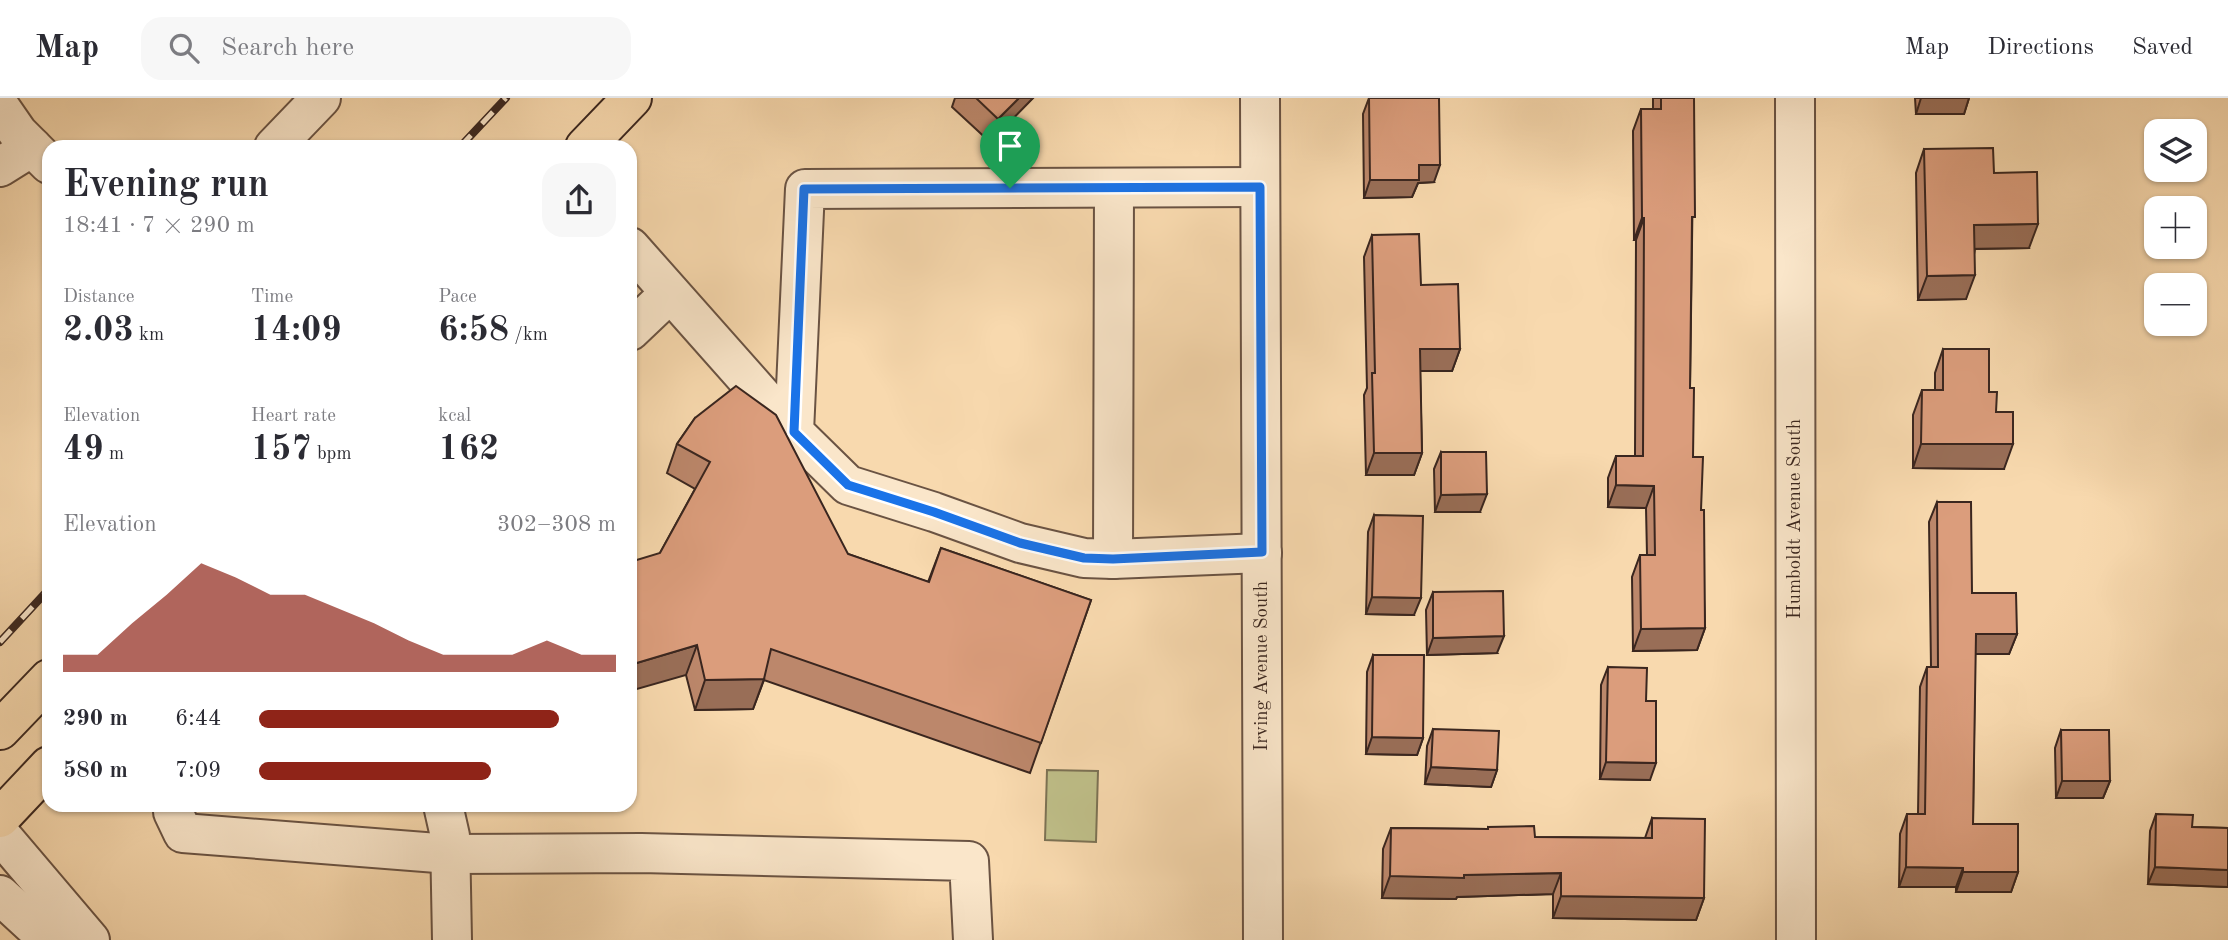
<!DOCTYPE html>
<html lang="en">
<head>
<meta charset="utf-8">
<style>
  body { margin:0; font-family:"Old Standard TT",serif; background:#f7f7f7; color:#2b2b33; height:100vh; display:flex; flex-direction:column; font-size:26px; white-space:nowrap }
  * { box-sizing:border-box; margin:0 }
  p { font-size:23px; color:#7c7c81 }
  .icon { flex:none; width:38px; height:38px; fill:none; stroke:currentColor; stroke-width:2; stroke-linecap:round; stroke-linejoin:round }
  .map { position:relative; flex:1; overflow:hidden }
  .panel { position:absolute; left:42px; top:42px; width:595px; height:672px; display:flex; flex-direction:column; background:#fff; border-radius:21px; box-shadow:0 2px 5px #0004 }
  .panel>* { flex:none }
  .fabs { position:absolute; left:2144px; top:21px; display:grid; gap:14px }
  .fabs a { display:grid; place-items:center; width:63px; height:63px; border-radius:14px; background:#fff; box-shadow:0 2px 5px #0004; font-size:35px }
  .pin { position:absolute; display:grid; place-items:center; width:60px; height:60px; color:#fff; margin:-72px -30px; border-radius:50% 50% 50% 0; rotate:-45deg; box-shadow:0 0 7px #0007 }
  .pin .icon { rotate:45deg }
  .round { display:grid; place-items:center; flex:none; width:74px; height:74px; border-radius:21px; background:#f7f7f7 }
  .head { display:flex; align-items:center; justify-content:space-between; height:119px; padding:0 21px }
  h1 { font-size:38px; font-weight:800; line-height:52px }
  .metrics { display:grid; grid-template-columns:repeat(3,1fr); gap:10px; height:119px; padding:7px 21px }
  .metrics div { display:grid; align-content:center }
  .metrics b { font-size:35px; font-weight:800 }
  .metrics small { font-size:19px; font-weight:400 }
  .metrics p { font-size:19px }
  .chart { height:196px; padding:14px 21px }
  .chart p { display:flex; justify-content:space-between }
  .chart svg { width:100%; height:126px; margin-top:7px; fill:#8f2418; opacity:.7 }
  ul { padding:0 21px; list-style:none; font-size:23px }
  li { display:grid; grid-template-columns:112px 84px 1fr; align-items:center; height:52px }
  li i { height:18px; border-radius:9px; background:#8f2418 }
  header { display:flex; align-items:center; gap:42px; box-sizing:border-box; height:98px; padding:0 35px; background:#fff; border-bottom:2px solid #e1e1e2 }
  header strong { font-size:33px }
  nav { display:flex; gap:38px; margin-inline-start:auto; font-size:24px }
  .search { width:490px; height:63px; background:#f7f7f7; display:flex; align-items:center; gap:18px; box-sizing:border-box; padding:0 24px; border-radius:21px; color:#7c7c81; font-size:26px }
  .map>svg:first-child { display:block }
  .green { fill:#bfbf89; stroke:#7c7254; stroke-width:2 }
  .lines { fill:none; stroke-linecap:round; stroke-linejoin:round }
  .minor-casing { stroke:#6a5343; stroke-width:42 }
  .major-casing { stroke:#3a261f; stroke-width:42 }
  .minor { stroke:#fae6ca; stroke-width:38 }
  .major { stroke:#f8d9ae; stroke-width:38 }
  .rail-casing { stroke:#3a261f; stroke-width:8 }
  .rail { stroke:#fae6ca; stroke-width:5; stroke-dasharray:16; stroke-linecap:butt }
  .wall { fill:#bc876b; stroke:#3a261f; stroke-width:2 }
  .shaded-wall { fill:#996e57; stroke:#3a261f; stroke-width:2 }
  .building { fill:#db9d7c; stroke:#3a261f; stroke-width:2 }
  .route-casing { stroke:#fff; stroke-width:14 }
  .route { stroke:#1a73e8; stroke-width:9 }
  .labels { text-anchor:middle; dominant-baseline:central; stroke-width:7; stroke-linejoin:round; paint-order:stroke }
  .street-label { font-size:19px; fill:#3a261f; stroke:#fae6ca }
</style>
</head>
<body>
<header>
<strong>Map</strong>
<div class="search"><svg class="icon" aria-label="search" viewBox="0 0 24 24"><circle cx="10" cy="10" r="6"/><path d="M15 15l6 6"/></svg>Search here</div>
<nav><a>Map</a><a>Directions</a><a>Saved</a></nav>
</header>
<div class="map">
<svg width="2228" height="842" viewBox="0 0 2228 842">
  <rect width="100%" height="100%" fill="#f8d9ae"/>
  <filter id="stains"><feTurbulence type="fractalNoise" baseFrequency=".00286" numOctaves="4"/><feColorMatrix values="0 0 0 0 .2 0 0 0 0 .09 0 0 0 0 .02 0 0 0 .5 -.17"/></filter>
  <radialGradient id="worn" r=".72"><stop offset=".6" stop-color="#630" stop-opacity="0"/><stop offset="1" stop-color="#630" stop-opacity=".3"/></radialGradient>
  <!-- green -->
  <path class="green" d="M1047,672l51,1 -2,71 -51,-2z"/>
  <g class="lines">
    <!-- minor casing -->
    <g class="minor-casing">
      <g id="minor">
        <path d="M1260,0l3,842"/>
        <path d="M1795,0l1,842"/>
        <path d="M0,9l18,26 31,31"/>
        <path d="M274,49l47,-49"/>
        <path d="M0,69l32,-20"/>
        <path d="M1114,90l-1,371 149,-6"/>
        <path d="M630,149l164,185"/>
        <path d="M630,233l40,-38"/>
        <path d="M1113,461l-29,-1 -64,-15 -86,-31 -86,-27 -54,-53 11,-243 455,-2"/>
        <path d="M174,707l-1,7 10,21 267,21 191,-1 328,8 4,79"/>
        <path d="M443,707l7,31 2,104"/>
        <path d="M0,736l90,106"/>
        <path d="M0,797l49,45"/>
      </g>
    </g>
    <!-- major casing -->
    <g class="major-casing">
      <g id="major">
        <path d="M585,49l47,-49"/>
        <path d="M0,632l49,-51"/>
        <path d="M0,720l49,-52"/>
      </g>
    </g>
    <!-- minor -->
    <use href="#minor" class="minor"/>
    <!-- major -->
    <use href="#major" class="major"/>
    <!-- rail casing -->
    <g class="rail-casing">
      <g id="rail">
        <path d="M460,49l46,-49"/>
        <path d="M0,544l49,-53"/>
      </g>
    </g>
    <!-- rail -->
    <use href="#rail" class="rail"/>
  </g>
  <!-- wall -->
  <g class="wall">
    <path d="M955,0h78l-43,44 -38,-35z"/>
    <path d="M1369,0l65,84 -16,1 -6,14 -48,1 -1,-84z"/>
    <path d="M1653,0h41l-4,290 3,69 8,53 4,118 -8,22 -64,1 -1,-74 8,-22h7l-1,-47 -38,-1v-29l8,-22h19l1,-216h-2l-1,-109 8,-22h12z"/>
    <path d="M1915,0h54l-5,16h-48z"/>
    <path d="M1924,51l70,24 35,75 -54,1 -9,50 -48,1 -2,-127z"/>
    <path d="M1372,137l88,114 -8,22h-32l2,82 -8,22h-48l-2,-80 3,-7 -3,-131z"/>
    <path d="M1943,251l46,43 7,20 8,57 -91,-1v-53l9,-25h13v-17z"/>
    <path d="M695,320l153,136 80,28 13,-34 150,52 -61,173 -266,-93 -11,29 -58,1 -9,-35 -26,-122 35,-64 -28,-16 10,-29z"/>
    <path d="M1441,354l39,60h-45l-1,-43z"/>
    <path d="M1937,404l35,91 45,41 -8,20h-34l-2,170 45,48 -7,20h-55v-5h-57l1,-53 7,-20h11l2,-127 7,-20h4l-2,-145z"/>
    <path d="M1374,417l40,100 -48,-1 2,-82z"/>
    <path d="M1433,494l64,61 -70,2 -1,-45z"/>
    <path d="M1373,557l50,83 -6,17 -51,-1 1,-82z"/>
    <path d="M1608,569l38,34 4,79 -50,-1 1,-94z"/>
    <path d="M1433,631l64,41 -6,17 -66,-3 2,-38z"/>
    <path d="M2061,632l49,51 -7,17h-47l-1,-50z"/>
    <path d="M2156,716l36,13 36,1v59l-80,-3 2,-53z"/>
    <path d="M1652,720l52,80 -8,22 -143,-2v-24l-96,3 -1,2 -74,-1 1,-49 8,-21 97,1v-2l47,10 110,1z"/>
  </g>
  <!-- shaded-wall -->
  <g class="shaded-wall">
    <path d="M1019,0h14l-43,44 8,-23z"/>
    <path d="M1921,0h48l-5,16h-48z"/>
    <path d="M1419,67h21l-6,17 -16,1 -6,14 -48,1 6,-18z"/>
    <path d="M1642,120h2l-8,22h-2z"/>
    <path d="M2038,126l-9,24 -64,1 9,-24z"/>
    <path d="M1975,177l-9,24 -48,1 9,-24z"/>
    <path d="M1420,251h40l-8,22h-40z"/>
    <path d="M1921,346h92l-9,25 -91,-1z"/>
    <path d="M1374,355h48l-8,22h-48z"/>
    <path d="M1616,387l38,1 -8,22 -38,-1z"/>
    <path d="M1487,396l-7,18h-45l6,-17z"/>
    <path d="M1372,499l49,1 -7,17 -48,-1z"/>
    <path d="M1705,530l-8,22 -64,1 8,-22z"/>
    <path d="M1976,536h41l-8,20h-40z"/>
    <path d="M1504,538l-7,17 -70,2 6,-17z"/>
    <path d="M697,547l-11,30 -56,16v-26z"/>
    <path d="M764,581l-11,30 -58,1 10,-30z"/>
    <path d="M1372,639l51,1 -6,17 -51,-1z"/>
    <path d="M1606,664l50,1 -6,17 -50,-1z"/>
    <path d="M1431,669l66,3 -6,17 -66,-3z"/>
    <path d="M2062,683h48l-7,17h-47z"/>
    <path d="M1906,769l57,1 -7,19h-57z"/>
    <path d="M2155,769l73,3v17l-80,-3z"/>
    <path d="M1963,774h55l-7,20h-55z"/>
    <path d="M1561,775l-8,21 -96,3 -1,2 -74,-1 8,-22z"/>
    <path d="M1561,798l143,2 -8,22 -143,-2z"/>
  </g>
  <!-- building -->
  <g class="building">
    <path d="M976,0h43l-21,21z"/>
    <path d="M1369,0h70l1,67h-21v15h-49z"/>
    <path d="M1661,0h33l1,119h-3l-2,171h4l-1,69h10l-2,53h3l1,118 -64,1 -1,-74h15l-1,-69 -38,-1v-29h27l1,-238h-2l-1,-109h20z"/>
    <path d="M1993,50l1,25 43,-1 1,52 -64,1 1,50 -48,1 -3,-127z"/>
    <path d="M1419,136l2,51 37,-1 2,65h-40l2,104h-48l-2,-80h3l-3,-138z"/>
    <path d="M1943,251h46v43h8l-1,20h17v32h-92l1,-54h21z"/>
    <path d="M736,288l40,29 72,139 81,28 12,-34 150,52 -50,143 -270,-94 -7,30 -59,1 -8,-35 -67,20v-103l30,-9 50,-91 -33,-18 18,-26z"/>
    <path d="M1441,354h45l1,42 -46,1z"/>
    <path d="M1937,404h34l1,91h44l1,41h-41l-3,190h45v48h-55v-4l-57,-1 1,-53h18l2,-147h11z"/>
    <path d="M1374,417l49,1 -2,82 -49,-1z"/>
    <path d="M1503,493l1,45 -71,2v-46z"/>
    <path d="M1373,557h51l-1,83 -51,-1z"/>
    <path d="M1608,569l39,1 -1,33h10v62l-50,-1z"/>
    <path d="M1433,631l66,2 -2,39 -66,-3z"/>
    <path d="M2061,632h48l1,51h-48z"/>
    <path d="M2156,716l37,1 -1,12 36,1v42l-73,-3z"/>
    <path d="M1652,720l53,1 -1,79 -143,-2v-23l-97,2v3l-74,-2 1,-48 97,1v-2l46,-1 1,11 117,1z"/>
  </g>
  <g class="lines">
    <!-- route casing -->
    <g class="route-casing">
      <path id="route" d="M1260,89l2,365 -149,7 -29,-1 -64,-15 -86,-31 -86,-27 -54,-53 10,-243z"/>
    </g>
    <!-- route -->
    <use href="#route" class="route"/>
  </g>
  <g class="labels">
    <!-- street labels -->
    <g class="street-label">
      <text transform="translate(1795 421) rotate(-90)">Humboldt Avenue South</text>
      <text transform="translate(1262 568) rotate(-90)">Irving Avenue South</text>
    </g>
  </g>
  <rect width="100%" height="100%" filter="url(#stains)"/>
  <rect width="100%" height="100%" fill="url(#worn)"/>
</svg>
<div class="fabs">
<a><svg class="icon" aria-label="layers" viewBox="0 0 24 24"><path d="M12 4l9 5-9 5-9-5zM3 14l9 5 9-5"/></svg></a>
<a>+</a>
<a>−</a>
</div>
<div class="pin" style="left:1010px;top:90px;background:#1e9e55"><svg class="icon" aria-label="arrive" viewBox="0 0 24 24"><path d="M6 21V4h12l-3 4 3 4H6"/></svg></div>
<section class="panel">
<div class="head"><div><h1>Evening run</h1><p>18:41 · 7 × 290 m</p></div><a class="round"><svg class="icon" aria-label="share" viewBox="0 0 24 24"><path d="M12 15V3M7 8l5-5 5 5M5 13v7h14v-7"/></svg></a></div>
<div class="metrics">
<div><p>Distance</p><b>2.03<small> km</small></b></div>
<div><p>Time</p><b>14:09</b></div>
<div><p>Pace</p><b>6:58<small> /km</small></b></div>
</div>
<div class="metrics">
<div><p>Elevation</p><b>49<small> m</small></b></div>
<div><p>Heart rate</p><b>157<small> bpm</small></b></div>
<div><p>kcal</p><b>162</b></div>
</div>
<div class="chart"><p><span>Elevation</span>302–308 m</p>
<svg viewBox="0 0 160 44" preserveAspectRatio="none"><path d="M0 44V38L10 38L20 27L30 17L40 6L50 11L60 17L70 17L80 22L90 27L100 33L110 38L120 38L130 38L140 33L150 38L160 38V44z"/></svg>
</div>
<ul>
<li><b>290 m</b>6:44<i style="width:84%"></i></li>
<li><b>580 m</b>7:09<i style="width:65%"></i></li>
</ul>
</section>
</div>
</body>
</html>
